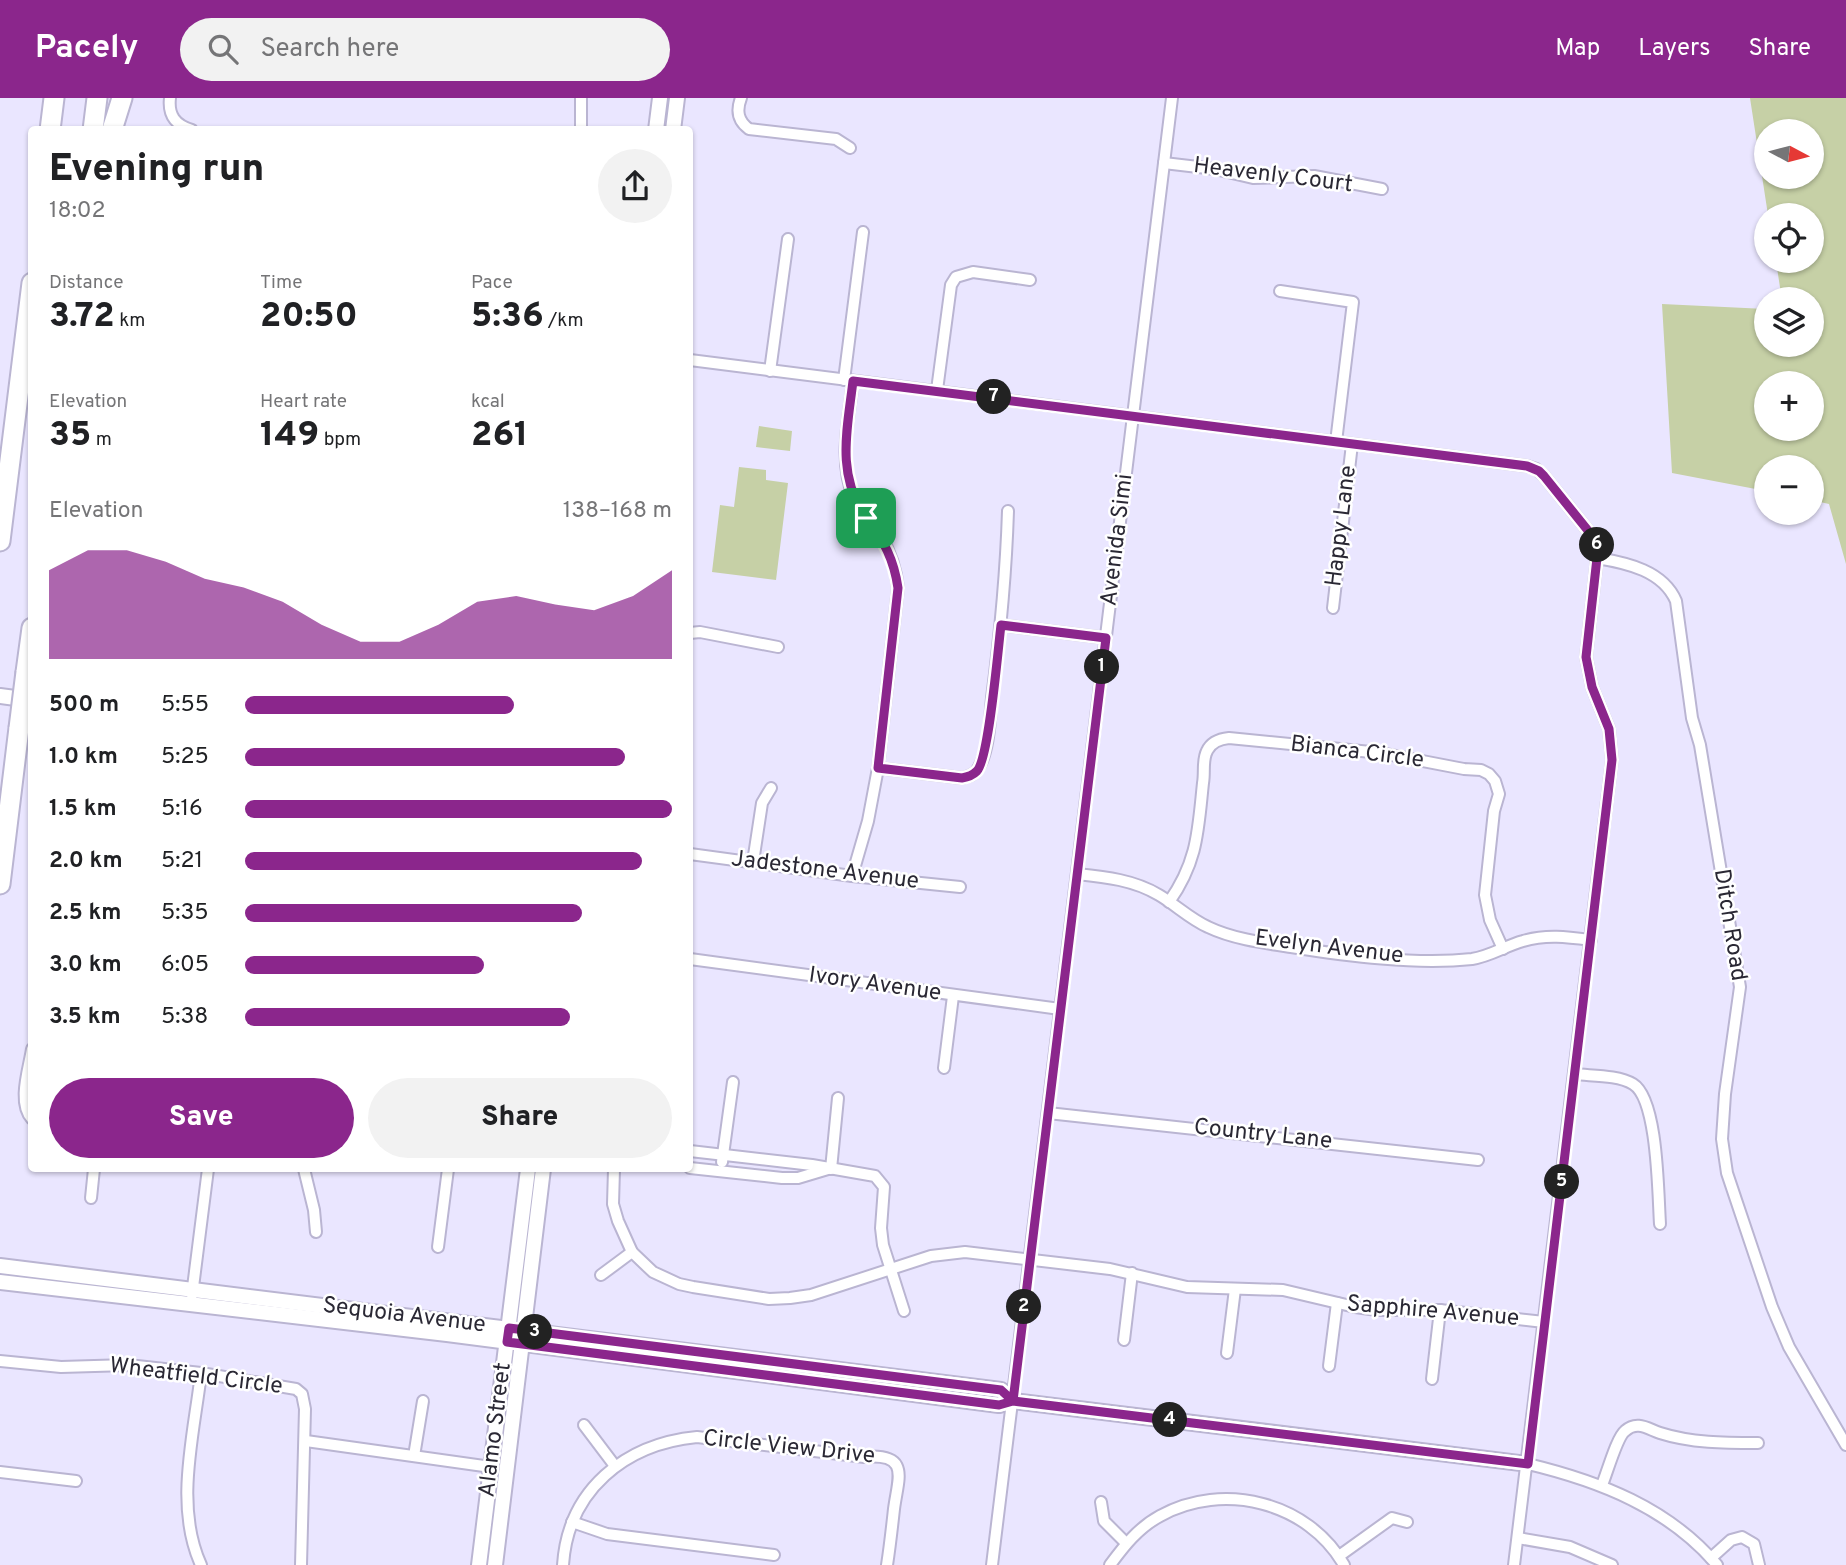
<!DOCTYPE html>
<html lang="en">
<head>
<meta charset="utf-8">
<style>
  body { margin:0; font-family:Overpass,sans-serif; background:#f2f2f2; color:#202124; height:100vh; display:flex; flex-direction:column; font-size:26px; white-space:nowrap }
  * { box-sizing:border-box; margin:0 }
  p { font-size:23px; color:#757577 }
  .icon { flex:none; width:38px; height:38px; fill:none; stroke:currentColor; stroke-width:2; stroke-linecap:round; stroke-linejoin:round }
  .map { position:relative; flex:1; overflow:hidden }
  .panel { position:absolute; left:28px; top:28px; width:665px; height:1046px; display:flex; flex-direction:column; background:#fff; border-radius:7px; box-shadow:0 2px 5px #0004 }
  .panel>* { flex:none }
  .needle { width:46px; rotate:97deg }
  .fabs { position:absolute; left:1754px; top:21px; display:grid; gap:14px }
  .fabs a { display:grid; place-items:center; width:70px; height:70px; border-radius:50%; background:#fff; box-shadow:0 2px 5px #0004; font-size:35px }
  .pin { position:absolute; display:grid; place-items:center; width:60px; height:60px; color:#fff; margin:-30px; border-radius:14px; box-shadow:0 4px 10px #0006 }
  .km { position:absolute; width:35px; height:35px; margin:-18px; border-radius:50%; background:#222; color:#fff; font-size:19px; line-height:35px; text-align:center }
  .round { display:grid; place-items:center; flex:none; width:74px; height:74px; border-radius:37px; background:#f2f2f2 }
  .overview { display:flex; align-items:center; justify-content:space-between; height:119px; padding:0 21px }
  h1 { font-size:38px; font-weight:800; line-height:52px }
  .metrics { display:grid; grid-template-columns:repeat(3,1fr); gap:10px; height:119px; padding:7px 21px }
  .metrics div { display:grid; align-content:center }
  .metrics b { font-size:35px; font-weight:800 }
  .metrics small { font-size:19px; font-weight:400 }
  .metrics p { font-size:19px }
  .chart { height:196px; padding:14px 21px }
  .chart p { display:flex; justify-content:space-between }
  .chart svg { width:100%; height:126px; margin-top:7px; fill:#8b268c; opacity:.7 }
  .primary-button { display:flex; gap:14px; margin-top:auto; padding:14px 21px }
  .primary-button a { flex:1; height:80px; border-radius:42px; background:#8b268c; color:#fff; font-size:28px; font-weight:800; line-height:80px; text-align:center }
  .primary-button a+a { background:#f2f2f2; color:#202124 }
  ul { padding:0 21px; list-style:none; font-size:23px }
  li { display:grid; grid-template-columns:112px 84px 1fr; align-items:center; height:52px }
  li i { height:18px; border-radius:9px; background:#8b268c }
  header { display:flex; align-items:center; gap:42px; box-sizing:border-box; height:98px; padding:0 35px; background:#8b268c; color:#fff }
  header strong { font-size:33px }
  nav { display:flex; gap:38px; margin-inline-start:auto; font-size:24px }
  .search { width:490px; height:63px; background:#f2f2f2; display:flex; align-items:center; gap:18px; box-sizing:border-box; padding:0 24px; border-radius:38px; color:#757577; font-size:26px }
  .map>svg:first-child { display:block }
  .green { fill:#c6d0a6; fill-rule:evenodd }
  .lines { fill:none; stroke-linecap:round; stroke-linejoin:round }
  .street-casing { stroke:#bab5d2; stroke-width:14 }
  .secondary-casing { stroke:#bab5d2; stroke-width:18 }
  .highway-casing { stroke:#bab5d2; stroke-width:23 }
  .street { stroke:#fff; stroke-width:10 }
  .secondary { stroke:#fff; stroke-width:14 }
  .highway { stroke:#fff; stroke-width:19 }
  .highway-bridge-casing { stroke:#bab5d2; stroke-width:23; stroke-linecap:butt }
  .highway-bridge { stroke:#fff; stroke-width:19 }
  .route-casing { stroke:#fff; stroke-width:14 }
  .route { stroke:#8b268c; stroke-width:9 }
  .labels { text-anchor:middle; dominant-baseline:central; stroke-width:5; stroke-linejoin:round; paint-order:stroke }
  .street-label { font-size:23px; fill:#2a2834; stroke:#fff }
</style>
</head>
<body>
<header>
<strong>Pacely</strong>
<div class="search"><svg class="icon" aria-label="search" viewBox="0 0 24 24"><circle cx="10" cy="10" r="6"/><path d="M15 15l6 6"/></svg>Search here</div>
<nav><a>Map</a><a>Layers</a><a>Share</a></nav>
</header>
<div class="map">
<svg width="1846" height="1467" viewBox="0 0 1846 1467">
  <rect width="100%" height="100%" fill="#eae6ff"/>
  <!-- green -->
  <g class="green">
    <path d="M1750,0h96v466l-17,-60 -18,-4v-33h-45v24l-94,-18 -10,-169 104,5v36h45v-46h-34l4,-5 -5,-33h35v-46h-43zM1766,33h45v46h-45zM1766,285h45v46h-45z"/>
    <path d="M759,328l33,5 -2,20 -34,-4z"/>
    <path d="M739,369l27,3v10l22,3 -12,97 -64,-8 8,-67 14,2z"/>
  </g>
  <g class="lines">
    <!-- street casing -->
    <g class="street-casing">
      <g id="street">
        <path d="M170,0c-2,17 5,27 22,32"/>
        <path d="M741,0c-5,13 -3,23 8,31l87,10 14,9"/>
        <path d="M581,32v-32"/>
        <path d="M1164,65l51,6 38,9 61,-2 68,13"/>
        <path d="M1280,193l73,11 -17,140"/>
        <path d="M690,262l837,106 9,3 8,7 50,62 3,6v14l-11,99 6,30 17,42 3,31 -98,805"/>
        <path d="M770,273l18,-132"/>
        <path d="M844,282l19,-148"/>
        <path d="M937,292l14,-105 5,-8 17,-5 57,8"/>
        <path d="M845,438l42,-33"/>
        <path d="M1597,460c31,5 66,13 79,43l16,117 8,27 40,242 -15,107 -3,45 5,34 45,134 17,40 57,98"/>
        <path d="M1333,510l19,-164"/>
        <path d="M1001,527l105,13"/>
        <path d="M690,535l10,-1 78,15"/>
        <path d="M878,670l84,10c8,-2 14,-4 17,-11 10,-17 11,-49 13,-69 8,-62 14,-124 16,-187"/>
        <path d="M690,756l162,22 108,11"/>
        <path d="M753,764l9,-59 9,-15"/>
        <path d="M1077,776c29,3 57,6 82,21 17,10 31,24 49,32 25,12 56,16 83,20 57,9 124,18 181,12 19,-3 33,-13 51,-18 23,-7 45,-4 68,-1"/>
        <path d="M852,778l16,-55 10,-53 20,-180c-2,-19 -7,-35 -17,-51 -9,-13 -21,-24 -27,-39 -16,-36 -5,-80 -1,-117"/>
        <path d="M1169,804c29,-41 29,-72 34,-119 2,-11 -1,-23 4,-32 4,-9 12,-12 22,-13l152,15 83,16 17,1 8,4 6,7 4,13 -5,17 -9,84 5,25 13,29"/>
        <path d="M690,861l370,50"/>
        <path d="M32,951c-3,20 -15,54 0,70"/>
        <path d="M944,970l9,-72"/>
        <path d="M1575,976c17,2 43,1 58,10 25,15 25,110 27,140"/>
        <path d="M1048,1015l430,47"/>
        <path d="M690,1053l122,14 63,11 9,11 -3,41 2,17 21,66"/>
        <path d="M722,1064l11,-80"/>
        <path d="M690,1070l92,10h16l30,-9"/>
        <path d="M304,1071l10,41 2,22"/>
        <path d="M614,1071l-1,35 5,17 14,31 21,20 26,12 14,3 76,12 21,-1 21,-3 120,-39 34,-4 145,17 77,18 96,3 72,17 22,3h63l104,12"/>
        <path d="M831,1071l7,-71"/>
        <path d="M91,1100l3,-29"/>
        <path d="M438,1149l10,-78"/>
        <path d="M601,1177l31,-23"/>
        <path d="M192,1197l16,-126"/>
        <path d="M1124,1242l8,-67"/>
        <path d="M1227,1255l8,-64"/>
        <path d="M0,1263l61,6 67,-2 73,8 95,16 6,5 3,15 -4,156"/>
        <path d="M1329,1268l8,-63"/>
        <path d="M1432,1281l8,-69"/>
        <path d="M584,1327l31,41"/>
        <path d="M306,1343l185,26"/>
        <path d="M414,1358l9,-55"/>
        <path d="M1528,1366c71,17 141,44 189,101"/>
        <path d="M0,1374l76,9"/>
        <path d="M1602,1387c5,-12 15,-48 23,-54 12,-11 23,-2 35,2 31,10 65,10 98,10"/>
        <path d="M1101,1404l3,19 22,22"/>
        <path d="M572,1424l35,12 167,21"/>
        <path d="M1518,1440l52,9 42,18"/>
        <path d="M1339,1458l53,-38 15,4"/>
        <path d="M1711,1460l20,-18 11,-3 12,7 5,21"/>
        <path d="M201,1467c-27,-59 -7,-130 0,-192"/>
        <path d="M563,1467c5,-75 62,-121 134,-128l167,20c47,-4 34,21 30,52 -2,18 -4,37 -7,56"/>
        <path d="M992,1467l180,-1467"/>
        <path d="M1110,1467c14,-19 28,-37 50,-49 63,-35 148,-14 184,49"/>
      </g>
    </g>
    <!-- secondary casing -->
    <g class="secondary-casing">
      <g id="secondary">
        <path d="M656,32l4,-32"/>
        <path d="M673,32l4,-32"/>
        <path d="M0,598l30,4"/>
        <path d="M0,1168l1001,124 12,11"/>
        <path d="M0,1184l447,52 552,71 14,-4 515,63"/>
        <path d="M479,1467l49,-396"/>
        <path d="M495,1467l48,-396"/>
      </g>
    </g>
    <!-- highway casing -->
    <g class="highway-casing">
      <g id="highway">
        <path d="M50,32l4,-32"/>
        <path d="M93,32l4,-32"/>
        <path d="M112,32l10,-32"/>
        <path d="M0,443l32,-258"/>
        <path d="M26,574l6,-44"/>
        <path d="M0,786l19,-156"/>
      </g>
    </g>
    <!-- street -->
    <use href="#street" class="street"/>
    <!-- secondary -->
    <use href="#secondary" class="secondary"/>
    <!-- highway -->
    <use href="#highway" class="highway"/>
    <!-- highway-bridge casing -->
    <g class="highway-bridge-casing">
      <path id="highway-bridge" d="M19,630l7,-56"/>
    </g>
    <!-- highway-bridge -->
    <use href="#highway-bridge" class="highway-bridge"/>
  </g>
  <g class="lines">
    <!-- route casing -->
    <g class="route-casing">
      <path id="route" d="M866,420c18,22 28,42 32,70l-20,180 84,10c6,-1 11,-3 15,-7 12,-13 21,-122 24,-146l105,13 -93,763 -14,4 -492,-63 2,-14 492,62 12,11 515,63 84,-704 -3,-31 -17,-42 -6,-30 11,-99v-14l-3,-6 -50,-62 -5,-5 -12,-5 -674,-85c-6,50 -17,93 13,137"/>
    </g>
    <!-- route -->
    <use href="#route" class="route"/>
  </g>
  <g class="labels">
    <!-- street labels -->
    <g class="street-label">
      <text transform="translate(1273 78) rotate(7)">Heavenly Court</text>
      <text transform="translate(1342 428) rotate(-83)">Happy Lane</text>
      <text transform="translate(1118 442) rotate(-83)">Avenida Simi</text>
      <text transform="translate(1357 655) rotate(7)">Bianca Circle</text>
      <text transform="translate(825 773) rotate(7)">Jadestone Avenue</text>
      <text transform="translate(1729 827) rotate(81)">Ditch Road</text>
      <text transform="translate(1329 850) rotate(7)">Evelyn Avenue</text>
      <text transform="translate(875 887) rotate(8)">Ivory Avenue</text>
      <text transform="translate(1263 1037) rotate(6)">Country Lane</text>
      <text transform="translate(1433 1214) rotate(5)">Sapphire Avenue</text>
      <text transform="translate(404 1218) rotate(7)">Sequoia Avenue</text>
      <text transform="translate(196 1279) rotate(7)">Wheatfield Circle</text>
      <text transform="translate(496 1332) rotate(-83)">Alamo Street</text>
      <text transform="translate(789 1350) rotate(6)">Circle View Drive</text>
    </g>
  </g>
</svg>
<div class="fabs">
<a><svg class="needle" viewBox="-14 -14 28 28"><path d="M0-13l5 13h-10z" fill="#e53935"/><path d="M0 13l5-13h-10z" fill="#757577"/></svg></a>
<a><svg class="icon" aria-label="locate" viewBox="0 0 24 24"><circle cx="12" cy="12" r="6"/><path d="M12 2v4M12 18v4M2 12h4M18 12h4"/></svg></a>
<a><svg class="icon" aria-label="layers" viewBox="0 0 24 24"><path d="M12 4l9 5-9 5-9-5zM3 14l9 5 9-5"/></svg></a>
<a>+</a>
<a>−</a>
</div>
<div class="pin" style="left:866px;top:420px;background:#1e9e55"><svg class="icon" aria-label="arrive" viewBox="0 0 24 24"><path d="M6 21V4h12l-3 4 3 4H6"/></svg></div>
<b class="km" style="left:1102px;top:569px">1</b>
<b class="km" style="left:1024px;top:1209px">2</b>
<b class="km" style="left:535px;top:1234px">3</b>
<b class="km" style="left:1170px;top:1322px">4</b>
<b class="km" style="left:1562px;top:1084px">5</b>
<b class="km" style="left:1597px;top:447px">6</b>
<b class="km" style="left:994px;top:299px">7</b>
<section class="panel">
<div class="overview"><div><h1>Evening run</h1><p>18:02</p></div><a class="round"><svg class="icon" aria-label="share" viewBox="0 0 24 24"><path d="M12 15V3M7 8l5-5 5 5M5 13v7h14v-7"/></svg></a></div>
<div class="metrics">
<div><p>Distance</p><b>3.72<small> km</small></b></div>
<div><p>Time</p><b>20:50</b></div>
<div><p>Pace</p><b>5:36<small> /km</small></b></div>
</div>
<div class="metrics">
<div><p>Elevation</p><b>35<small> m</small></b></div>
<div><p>Heart rate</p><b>149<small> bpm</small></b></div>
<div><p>kcal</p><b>261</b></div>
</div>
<div class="chart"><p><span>Elevation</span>138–168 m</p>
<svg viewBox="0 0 160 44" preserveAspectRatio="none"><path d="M0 44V13L10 6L20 6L30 10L40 16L50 19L60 24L70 32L80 38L90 38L100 32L110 24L120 22L130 25L140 27L150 22L160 13V44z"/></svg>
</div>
<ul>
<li><b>500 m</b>5:55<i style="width:63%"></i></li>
<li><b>1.0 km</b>5:25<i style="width:89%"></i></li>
<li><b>1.5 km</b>5:16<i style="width:100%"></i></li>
<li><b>2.0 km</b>5:21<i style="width:93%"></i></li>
<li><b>2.5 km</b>5:35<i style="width:79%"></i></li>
<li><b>3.0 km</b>6:05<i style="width:56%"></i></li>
<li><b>3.5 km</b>5:38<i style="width:76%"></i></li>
</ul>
<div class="primary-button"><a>Save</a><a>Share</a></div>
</section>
</div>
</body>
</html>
